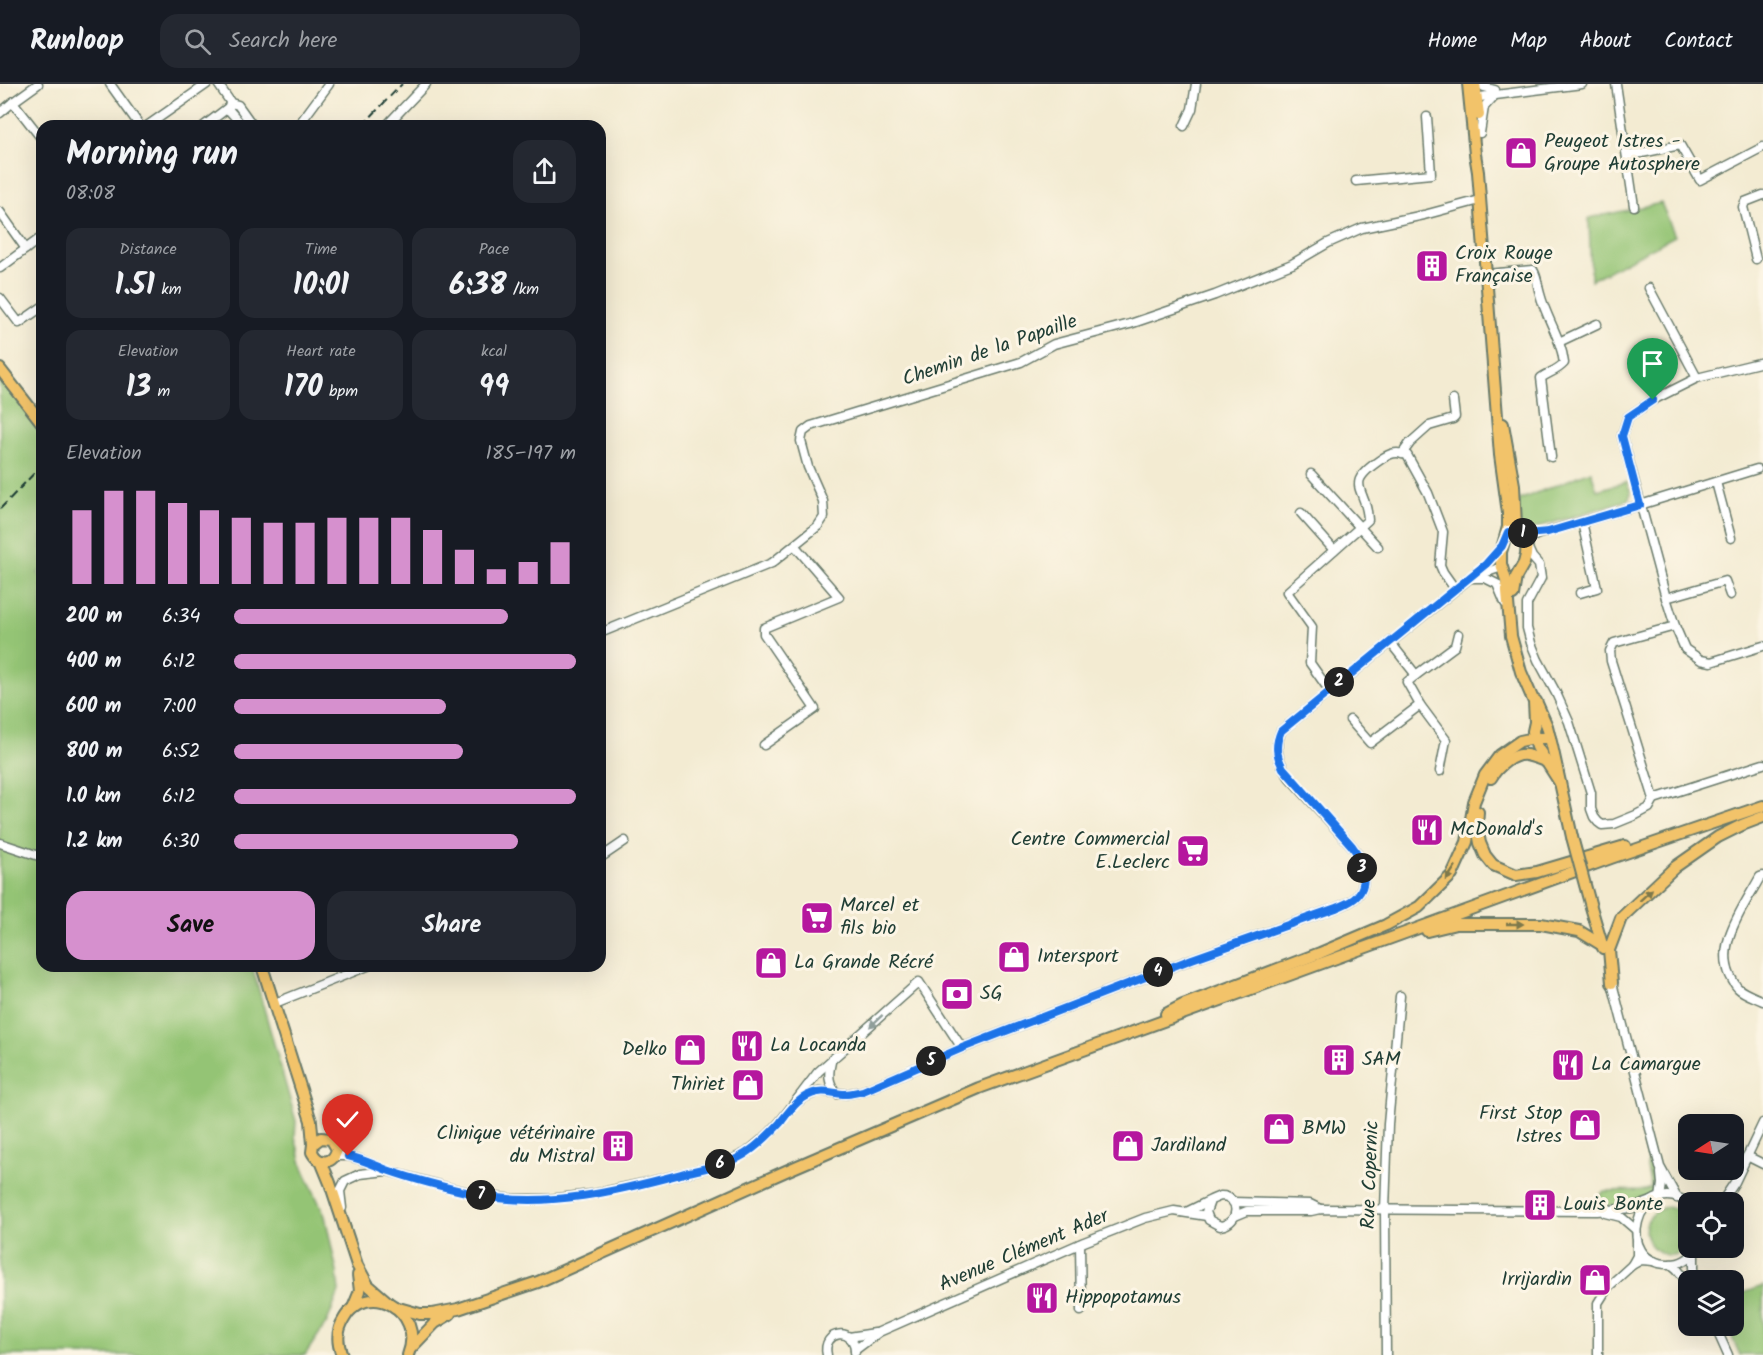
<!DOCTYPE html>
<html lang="en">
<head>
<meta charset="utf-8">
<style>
  body { margin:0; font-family:Kalam,sans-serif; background:#242831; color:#f1f3f6; height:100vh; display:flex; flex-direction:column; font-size:22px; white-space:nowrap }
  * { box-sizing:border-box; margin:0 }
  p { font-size:20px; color:#9ea1a6 }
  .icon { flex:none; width:33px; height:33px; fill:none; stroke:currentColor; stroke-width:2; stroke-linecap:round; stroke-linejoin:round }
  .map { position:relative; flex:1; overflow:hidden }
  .drawer { position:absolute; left:36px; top:36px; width:570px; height:852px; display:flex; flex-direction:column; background:#171b24; border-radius:18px; box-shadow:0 6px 24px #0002 }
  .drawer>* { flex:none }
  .needle { width:39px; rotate:258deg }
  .buttons { position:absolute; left:1678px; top:1030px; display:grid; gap:12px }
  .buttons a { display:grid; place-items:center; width:66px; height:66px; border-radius:12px; background:#171b24; box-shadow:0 6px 24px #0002; font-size:30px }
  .pin { position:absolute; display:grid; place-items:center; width:51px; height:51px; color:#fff; margin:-62px -26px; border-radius:50% 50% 50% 0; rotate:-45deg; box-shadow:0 0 6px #0007 }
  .pin .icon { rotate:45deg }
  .km { position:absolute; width:30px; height:30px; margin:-15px; border-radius:50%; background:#222; color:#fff; font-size:16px; line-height:30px; text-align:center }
  .round { display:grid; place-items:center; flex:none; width:63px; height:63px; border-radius:18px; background:#242831 }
  .headline { display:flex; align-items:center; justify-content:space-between; height:102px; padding:0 30px }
  h1 { font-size:33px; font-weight:800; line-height:45px }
  .figures { display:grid; grid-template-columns:repeat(3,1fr); gap:9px; height:102px; padding:6px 30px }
  .figures div { display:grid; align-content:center; border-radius:15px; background:#242831; text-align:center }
  .figures b { font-size:30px; font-weight:800 }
  .figures small { font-size:16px; font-weight:400 }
  .figures p { font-size:16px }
  .chart { height:168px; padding:12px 30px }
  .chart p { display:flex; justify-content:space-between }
  .chart svg { width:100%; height:108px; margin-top:6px; stroke:#d690ce; stroke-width:6 }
  .primary-button { display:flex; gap:12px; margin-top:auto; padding:12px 30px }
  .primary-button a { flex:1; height:69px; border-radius:18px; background:#d690ce; color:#111; font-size:24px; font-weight:800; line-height:69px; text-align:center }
  .primary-button a+a { background:#242831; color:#f1f3f6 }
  ul { padding:0 30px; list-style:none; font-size:20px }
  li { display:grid; grid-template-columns:96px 72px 1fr; align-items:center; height:45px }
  li i { height:15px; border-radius:8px; background:#d690ce }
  header { display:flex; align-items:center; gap:36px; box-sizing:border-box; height:84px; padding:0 30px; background:#171b24; border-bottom:2px solid #363941 }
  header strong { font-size:28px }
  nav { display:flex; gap:33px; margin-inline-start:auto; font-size:21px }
  .search { width:420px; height:54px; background:#242831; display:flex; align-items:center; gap:15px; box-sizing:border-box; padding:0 21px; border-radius:18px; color:#9ea1a6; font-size:22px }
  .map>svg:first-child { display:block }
  .green { fill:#94c474; stroke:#5a8054; stroke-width:1.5 }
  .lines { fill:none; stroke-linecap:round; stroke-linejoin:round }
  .minor-casing { stroke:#697a6b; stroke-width:11 }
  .major-casing { stroke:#697a6b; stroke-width:14 }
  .minor { stroke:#fff; stroke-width:8 }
  .major { stroke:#f2c36a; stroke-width:10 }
  .rail { stroke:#1f3d34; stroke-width:2; stroke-dasharray:9 4.5; stroke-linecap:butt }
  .major-bridge-casing { stroke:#697a6b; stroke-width:14; stroke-linecap:butt }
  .major-bridge { stroke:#f2c36a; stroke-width:10 }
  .oneway { fill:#7e794c }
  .oneway2 { fill:#8f9e9a }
  .route-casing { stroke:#fff; stroke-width:12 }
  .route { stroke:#1a73e8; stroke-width:8 }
  .labels { text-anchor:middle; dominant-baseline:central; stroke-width:6; stroke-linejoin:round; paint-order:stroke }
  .poi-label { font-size:20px; fill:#1f3d34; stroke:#fcf5e5; text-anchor:start }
  .street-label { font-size:20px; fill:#1f3d34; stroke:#fcf5e5 }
</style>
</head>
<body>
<header>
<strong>Runloop</strong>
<div class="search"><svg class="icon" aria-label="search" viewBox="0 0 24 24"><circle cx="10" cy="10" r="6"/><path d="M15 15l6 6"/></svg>Search here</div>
<nav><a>Home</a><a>Map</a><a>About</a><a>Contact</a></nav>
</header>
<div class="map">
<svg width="1763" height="1271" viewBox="0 0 1763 1271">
  <rect width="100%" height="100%" fill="#fcf5e5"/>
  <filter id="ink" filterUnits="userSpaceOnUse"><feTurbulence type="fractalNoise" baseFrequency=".0167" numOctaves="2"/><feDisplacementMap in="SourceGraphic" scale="12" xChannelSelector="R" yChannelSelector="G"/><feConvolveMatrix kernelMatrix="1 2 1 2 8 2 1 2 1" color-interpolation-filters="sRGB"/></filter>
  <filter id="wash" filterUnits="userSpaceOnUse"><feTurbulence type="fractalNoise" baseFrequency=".008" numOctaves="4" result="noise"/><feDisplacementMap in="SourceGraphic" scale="24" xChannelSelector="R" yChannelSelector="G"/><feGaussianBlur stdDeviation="1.35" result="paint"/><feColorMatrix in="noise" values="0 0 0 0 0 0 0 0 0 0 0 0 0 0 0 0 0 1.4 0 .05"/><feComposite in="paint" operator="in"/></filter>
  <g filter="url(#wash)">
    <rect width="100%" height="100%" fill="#f3ebd2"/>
    <!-- green -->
    <g class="green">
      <path d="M1661,119l14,33 -84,44 -2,-62z"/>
      <path d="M0,292l42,54v140l-4,3 4,5v388h210l44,155 -1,16 8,31 22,48 12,56 2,20 -12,30 -22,33h-305z"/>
      <path d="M1591,387l6,19 30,-8 4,11 -3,7 -96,29 -10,-2 -4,-7 1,-20z"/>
      <path d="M1647,1062h2c2,12 8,27 7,38 -2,22 -40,26 -56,19l-1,-7 5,-5 41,-1 6,-2 -4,-20z"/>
      <path d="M1665,1123c11,1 17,3 24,11v26c-22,34 -71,-18 -24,-37z"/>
      <path d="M1763,1202v69h-23l-13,-29h7v-30z"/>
    </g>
  </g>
  <g filter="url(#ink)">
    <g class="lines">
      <!-- minor casing -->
      <g class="minor-casing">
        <g id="minor">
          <path d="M38,0l-25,18 29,37"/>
          <path d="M110,0l30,42"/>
          <path d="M218,0l13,19 7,2 15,21"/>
          <path d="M1481,0l3,3 11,3"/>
          <path d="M1616,0l18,122"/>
          <path d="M1473,11l7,2 102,-13"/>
          <path d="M230,19l-2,6 15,17"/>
          <path d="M0,29l13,-11"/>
          <path d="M147,42l60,-42"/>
          <path d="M204,42l25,-19"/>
          <path d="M298,42l31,-42"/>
          <path d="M386,42l40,-42"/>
          <path d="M1184,42l8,-17 4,-25"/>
          <path d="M1480,49l4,-26 10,-11"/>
          <path d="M1627,72l53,-11 20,35 63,-33"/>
          <path d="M1356,97l75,-7 -4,-57"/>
          <path d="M0,128l26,37"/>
          <path d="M1756,175l-13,-52 2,-5 18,-7"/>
          <path d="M0,184l42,-31"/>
          <path d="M1486,190l47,-4c5,8 4,15 7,24 6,24 21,43 24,69 -7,8 -15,9 -23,15l10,79"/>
          <path d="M1649,204l48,90"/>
          <path d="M0,214l19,25 23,-16"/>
          <path d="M1559,258l38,-18"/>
          <path d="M1763,278l-66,16 -44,22 -25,17 -6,19 44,162 9,28 10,23 16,11 10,2 52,-16"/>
          <path d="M1402,370l8,-11 19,-17 24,-7 2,-2 -2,-17"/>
          <path d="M1311,390l67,73"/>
          <path d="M1716,398l15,56"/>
          <path d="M1301,429l33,37"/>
          <path d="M1527,457l5,-4 7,-3 101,-29 117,-36"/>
          <path d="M1527,462l5,11 7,8 2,13 -14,26v24l4,15 7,17 18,33 13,29 22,71v16l3,8 4,5 4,3 12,-1 22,-9 13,-7 5,-9 109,-35"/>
          <path d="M1478,491l24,-8"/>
          <path d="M1469,494h16l12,6 8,19"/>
          <path d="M1580,509l17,-5 -15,-66"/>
          <path d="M1666,514l59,-17 5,14"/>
          <path d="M600,549l172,-70 46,-37 6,-9 -1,-16 -15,-34 -7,-26 2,-9 8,-6 210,-64 33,-18 76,-20 85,-29 77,-31 36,-21 34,-15 62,-13 56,-15"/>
          <path d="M1390,558l26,33 -9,7 13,23 26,35 -6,31"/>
          <path d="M1416,591l39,-29 3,-12"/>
          <path d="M1329,606l-19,-27 2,-36 -25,-35 81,-72c-1,-33 -26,-34 12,-60 10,-7 16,-9 27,-5l21,38 15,39 -3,33 3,7 12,17"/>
          <path d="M1350,636l20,23 50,-38"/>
          <path d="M764,661l51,-36 -51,-75v-6l75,-31 -44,-51"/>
          <path d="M1654,715l-43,-138 -1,-10 4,-8 61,-17"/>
          <path d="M0,759l42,14"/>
          <path d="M600,774l25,-17"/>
          <path d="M1763,792l-3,1c-16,30 -48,70 -27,104 0,0 4,7 5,7 6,6 17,9 25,13"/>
          <path d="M1612,899l48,184 17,31"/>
          <path d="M275,919l93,-37"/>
          <path d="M831,978c-3,13 -3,21 6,32"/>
          <path d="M792,1022l13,-9 14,-6 27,3 17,-3 99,-43 230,-89 144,-51c7,-3 16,-6 21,-12 13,-14 5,-38 -5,-50l-63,-69c-11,-16 -15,-27 -8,-46l206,-167 15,-18"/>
          <path d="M334,1072h14l11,3 29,12 58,16 40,9 27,3h37l43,-5 55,-12 75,-18 23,-11 23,-19 10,-11 39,-51 101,-90 43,66"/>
          <path d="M1747,1072l16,8"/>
          <path d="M1660,1114l2,-14 -1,-11"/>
          <path d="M1233,1118l77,2 10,5"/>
          <path d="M1689,1119c-54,-33 -76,63 -19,61 12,0 21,-6 27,-16"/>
          <path d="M1721,1119l14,-21 28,-59"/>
          <path d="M342,1124l-2,-17 5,-10 15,-7 26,-3"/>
          <path d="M1186,1128c8,-3 29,-15 35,-16 19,0 20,27 -1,30l-11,-6 -3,-8 4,-11"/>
          <path d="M1605,1129l16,4 14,12"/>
          <path d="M1235,1132l12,-5h64l9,-2 277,2 36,-3 19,-7"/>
          <path d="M1637,1158v14l-5,9 9,-5 13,1"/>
          <path d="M1080,1160l1,67"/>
          <path d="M1694,1169v21l2,7"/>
          <path d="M1671,1180l6,5 12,15"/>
          <path d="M1715,1242l13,29"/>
          <path d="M849,1253l26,-4"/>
          <path d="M855,1266l24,-18 205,-90 61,-24 29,-7 33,5"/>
          <path d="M827,1271c-6,-25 29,-29 28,-3"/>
          <path d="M1386,1271l-1,-145 3,-86 12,-128"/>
          <path d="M1598,1271v-52l10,-16 24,-22"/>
        </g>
      </g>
      <!-- major casing -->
      <g class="major-casing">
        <g id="major">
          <path d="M1468,0l7,70 3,18 22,283 8,58v14l-7,25v12l5,16 5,56 10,36 13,30 1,20 -2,9 1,7 3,9 23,36"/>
          <path d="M1475,0l4,31"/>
          <path d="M0,285l42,54"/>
          <path d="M1503,340l11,61 2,40 11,16 -1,14 -2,8 -8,14 -3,18"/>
          <path d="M1536,617l11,25 5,20 20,91"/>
          <path d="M1491,694c6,-11 22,-25 35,-23 6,1 13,4 19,6"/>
          <path d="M1478,728l-1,15 3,16 5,12 8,10 23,10 21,-3 88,-26"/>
          <path d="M1591,823l12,41"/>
          <path d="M1427,847l29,-7h85l38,7 23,14"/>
          <path d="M262,882l49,155 2,23 -1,8c7,14 22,12 25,-3l-6,-10 -10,-1 -8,6"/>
          <path d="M1612,899l-3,-33 12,-32 54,-51 43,-30 24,-12 21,-8"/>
          <path d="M1166,930l17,-9 137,-52 66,-28 33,-18 33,-32 15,-33 7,-40 11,-27 15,-20 20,-14 14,-3h16"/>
          <path d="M321,1077l9,22 27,82 11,20 21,18"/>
          <path d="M395,1223l25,7h12l26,-5 80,-27 248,-111 193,-83 632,-230 152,-52"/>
          <path d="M353,1224l7,-17 -2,-16"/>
          <path d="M411,1264l24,-25 15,-9"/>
          <path d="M342,1271c-5,-12 -5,-25 2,-36 23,-41 82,-9 64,36"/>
        </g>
      </g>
      <!-- minor -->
      <use href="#minor" class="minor"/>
      <!-- major -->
      <use href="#major" class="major"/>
      <!-- rail -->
      <g class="rail">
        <path d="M362,42l40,-42"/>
        <path d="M0,425l42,-44"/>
      </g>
      <!-- major-bridge casing -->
      <g class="major-bridge-casing">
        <path id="major-bridge" d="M1572,753l19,70"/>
      </g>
      <!-- major-bridge -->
      <use href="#major-bridge" class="major-bridge"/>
    </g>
    <!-- one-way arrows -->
    <defs><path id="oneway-solid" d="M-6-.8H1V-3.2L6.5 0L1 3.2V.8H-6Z" transform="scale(1.5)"/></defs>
    <g class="oneway">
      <use href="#oneway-solid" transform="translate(1451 789) rotate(123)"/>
      <use href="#oneway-solid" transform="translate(1646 811) rotate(-43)"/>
      <use href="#oneway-solid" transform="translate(1515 840)"/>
    </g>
    <use class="oneway2" href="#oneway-solid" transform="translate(876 937) rotate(137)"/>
  </g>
  <g class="lines" filter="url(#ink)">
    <!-- route casing -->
    <g class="route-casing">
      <path id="route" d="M348,1072c14,3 26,9 39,14 31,11 64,19 97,26 65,12 134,-5 197,-22 19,-5 40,-8 57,-16 16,-8 30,-22 42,-35 10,-13 20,-28 38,-31 8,-2 18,2 27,2 6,0 12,-2 18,-3l99,-43 230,-89 144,-51c7,-3 16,-6 21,-12 13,-14 5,-37 -5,-50l-69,-78c-7,-13 -8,-23 -2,-37l205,-167 16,-18 6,-14 11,-1 7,3 22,-2 92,-27 -18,-69 6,-19 25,-17"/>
    </g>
    <!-- route -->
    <use href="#route" class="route"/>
  </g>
  <!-- icons -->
  <defs>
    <g id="shop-square" transform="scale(1.725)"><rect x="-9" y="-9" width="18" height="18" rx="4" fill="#b5179e" stroke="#fcf5e5"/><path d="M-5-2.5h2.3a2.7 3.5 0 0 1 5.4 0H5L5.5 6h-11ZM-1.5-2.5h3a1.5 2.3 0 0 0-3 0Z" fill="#fff"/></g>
    <g id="building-square" transform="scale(1.725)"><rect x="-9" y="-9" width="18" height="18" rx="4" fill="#b5179e" stroke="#fcf5e5"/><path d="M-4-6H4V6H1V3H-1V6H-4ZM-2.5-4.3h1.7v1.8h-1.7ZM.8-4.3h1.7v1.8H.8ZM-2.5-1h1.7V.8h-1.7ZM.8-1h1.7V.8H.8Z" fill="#fff"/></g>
    <g id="restaurant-square" transform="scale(1.725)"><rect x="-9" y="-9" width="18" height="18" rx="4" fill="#b5179e" stroke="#fcf5e5"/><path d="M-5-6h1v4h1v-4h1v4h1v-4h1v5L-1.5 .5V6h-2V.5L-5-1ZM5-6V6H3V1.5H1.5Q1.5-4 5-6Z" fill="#fff"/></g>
    <g id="supermarket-square" transform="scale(1.725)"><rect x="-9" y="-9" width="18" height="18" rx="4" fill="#b5179e" stroke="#fcf5e5"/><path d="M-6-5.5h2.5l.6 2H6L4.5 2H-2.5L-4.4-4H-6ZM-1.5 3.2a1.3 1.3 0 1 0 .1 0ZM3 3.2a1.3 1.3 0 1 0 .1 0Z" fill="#fff"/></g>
    <g id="bank-square" transform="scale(1.725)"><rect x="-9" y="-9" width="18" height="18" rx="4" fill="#b5179e" stroke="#fcf5e5"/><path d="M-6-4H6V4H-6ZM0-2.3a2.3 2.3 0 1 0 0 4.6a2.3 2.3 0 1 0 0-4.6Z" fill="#fff"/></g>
  </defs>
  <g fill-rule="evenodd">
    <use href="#shop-square" x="1521" y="69"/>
    <use href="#building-square" x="1432" y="182"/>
    <use href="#restaurant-square" x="1427" y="746"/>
    <use href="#supermarket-square" x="1193" y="767"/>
    <use href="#supermarket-square" x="817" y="834"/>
    <use href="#shop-square" x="1014" y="873"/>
    <use href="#shop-square" x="771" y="879"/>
    <use href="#bank-square" x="957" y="910"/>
    <use href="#restaurant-square" x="747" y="962"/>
    <use href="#shop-square" x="690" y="966"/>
    <use href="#building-square" x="1339" y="976"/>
    <use href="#restaurant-square" x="1568" y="981"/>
    <use href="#shop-square" x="748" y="1001"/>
    <use href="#shop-square" x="1585" y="1041"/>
    <use href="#shop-square" x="1279" y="1045"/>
    <use href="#building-square" x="618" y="1062"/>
    <use href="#shop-square" x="1128" y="1062"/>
    <use href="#building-square" x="1540" y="1121"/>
    <use href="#shop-square" x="1595" y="1196"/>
    <use href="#restaurant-square" x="1042" y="1214"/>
  </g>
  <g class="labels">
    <!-- poi labels -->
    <g class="poi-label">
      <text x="1544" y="58">Peugeot Istres -<tspan x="1544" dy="23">Groupe Autosphere</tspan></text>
      <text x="1455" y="170">Croix Rouge<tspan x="1455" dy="23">Française</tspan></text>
      <text x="1450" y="746">McDonald's</text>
      <text x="1170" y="756" text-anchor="end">Centre Commercial<tspan x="1170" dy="23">E.Leclerc</tspan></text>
      <text x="840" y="822">Marcel et<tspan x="840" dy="23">fils bio</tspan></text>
      <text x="1037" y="873">Intersport</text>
      <text x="794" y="879">La Grande Récré</text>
      <text x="980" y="910">SG</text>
      <text x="770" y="962">La Locanda</text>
      <text x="667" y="966" text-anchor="end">Delko</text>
      <text x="1362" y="976">SAM</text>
      <text x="1591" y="981">La Camargue</text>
      <text x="725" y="1001" text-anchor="end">Thiriet</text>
      <text x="1562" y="1030" text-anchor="end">First Stop<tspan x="1562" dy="23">Istres</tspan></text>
      <text x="1302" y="1045">BMW</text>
      <text x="595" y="1050" text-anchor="end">Clinique vétérinaire<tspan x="595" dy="23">du Mistral</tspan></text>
      <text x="1151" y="1062">Jardiland</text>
      <text x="1563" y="1121">Louis Bonte</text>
      <text x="1572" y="1196" text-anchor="end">Irrijardin</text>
      <text x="1065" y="1214">Hippopotamus</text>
    </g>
    <!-- street labels -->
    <g class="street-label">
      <text transform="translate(990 267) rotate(-19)">Chemin de la Papaille</text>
      <text transform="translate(1371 1091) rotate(-88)">Rue Copernic</text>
      <text transform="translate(1024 1167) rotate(-23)">Avenue Clément Ader</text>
    </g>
  </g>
</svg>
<div class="buttons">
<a><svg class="needle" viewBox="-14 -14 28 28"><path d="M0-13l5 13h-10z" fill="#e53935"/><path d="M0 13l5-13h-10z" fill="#9ea1a6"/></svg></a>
<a><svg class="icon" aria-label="locate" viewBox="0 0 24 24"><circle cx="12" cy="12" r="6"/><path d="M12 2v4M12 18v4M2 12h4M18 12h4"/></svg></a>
<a><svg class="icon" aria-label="layers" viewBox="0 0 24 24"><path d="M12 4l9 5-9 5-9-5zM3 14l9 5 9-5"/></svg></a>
</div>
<div class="pin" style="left:1653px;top:316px;background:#1e9e55"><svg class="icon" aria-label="arrive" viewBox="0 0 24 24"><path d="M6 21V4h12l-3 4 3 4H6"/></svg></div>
<div class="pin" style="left:348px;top:1072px;background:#d93025"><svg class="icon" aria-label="check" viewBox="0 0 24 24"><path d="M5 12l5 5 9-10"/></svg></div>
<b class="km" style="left:1523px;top:449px">1</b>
<b class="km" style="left:1339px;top:598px">2</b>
<b class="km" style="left:1362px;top:784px">3</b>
<b class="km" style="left:1158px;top:888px">4</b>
<b class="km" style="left:931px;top:977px">5</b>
<b class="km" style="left:720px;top:1080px">6</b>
<b class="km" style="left:481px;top:1111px">7</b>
<section class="drawer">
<div class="headline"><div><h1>Morning run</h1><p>08:08</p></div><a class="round"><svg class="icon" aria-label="share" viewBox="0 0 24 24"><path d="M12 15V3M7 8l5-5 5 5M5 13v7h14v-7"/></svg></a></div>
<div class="figures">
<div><p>Distance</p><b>1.51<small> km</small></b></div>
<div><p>Time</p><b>10:01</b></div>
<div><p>Pace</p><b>6:38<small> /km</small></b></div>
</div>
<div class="figures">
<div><p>Elevation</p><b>13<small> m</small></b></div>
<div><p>Heart rate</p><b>170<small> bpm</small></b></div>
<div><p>kcal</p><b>99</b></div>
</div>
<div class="chart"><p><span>Elevation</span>185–197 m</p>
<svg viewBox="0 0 160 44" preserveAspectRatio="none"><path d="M5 44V14M15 44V6M25 44V6M35 44V11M45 44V14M55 44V17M65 44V19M75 44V19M85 44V17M95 44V17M105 44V17M115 44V22M125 44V30M135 44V38M145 44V35M155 44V27"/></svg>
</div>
<ul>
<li><b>200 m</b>6:34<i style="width:80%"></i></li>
<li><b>400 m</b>6:12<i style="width:100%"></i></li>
<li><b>600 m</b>7:00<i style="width:62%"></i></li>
<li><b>800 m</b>6:52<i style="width:67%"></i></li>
<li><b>1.0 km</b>6:12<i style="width:100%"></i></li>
<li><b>1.2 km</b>6:30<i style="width:83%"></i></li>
</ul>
<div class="primary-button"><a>Save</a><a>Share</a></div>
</section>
</div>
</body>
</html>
